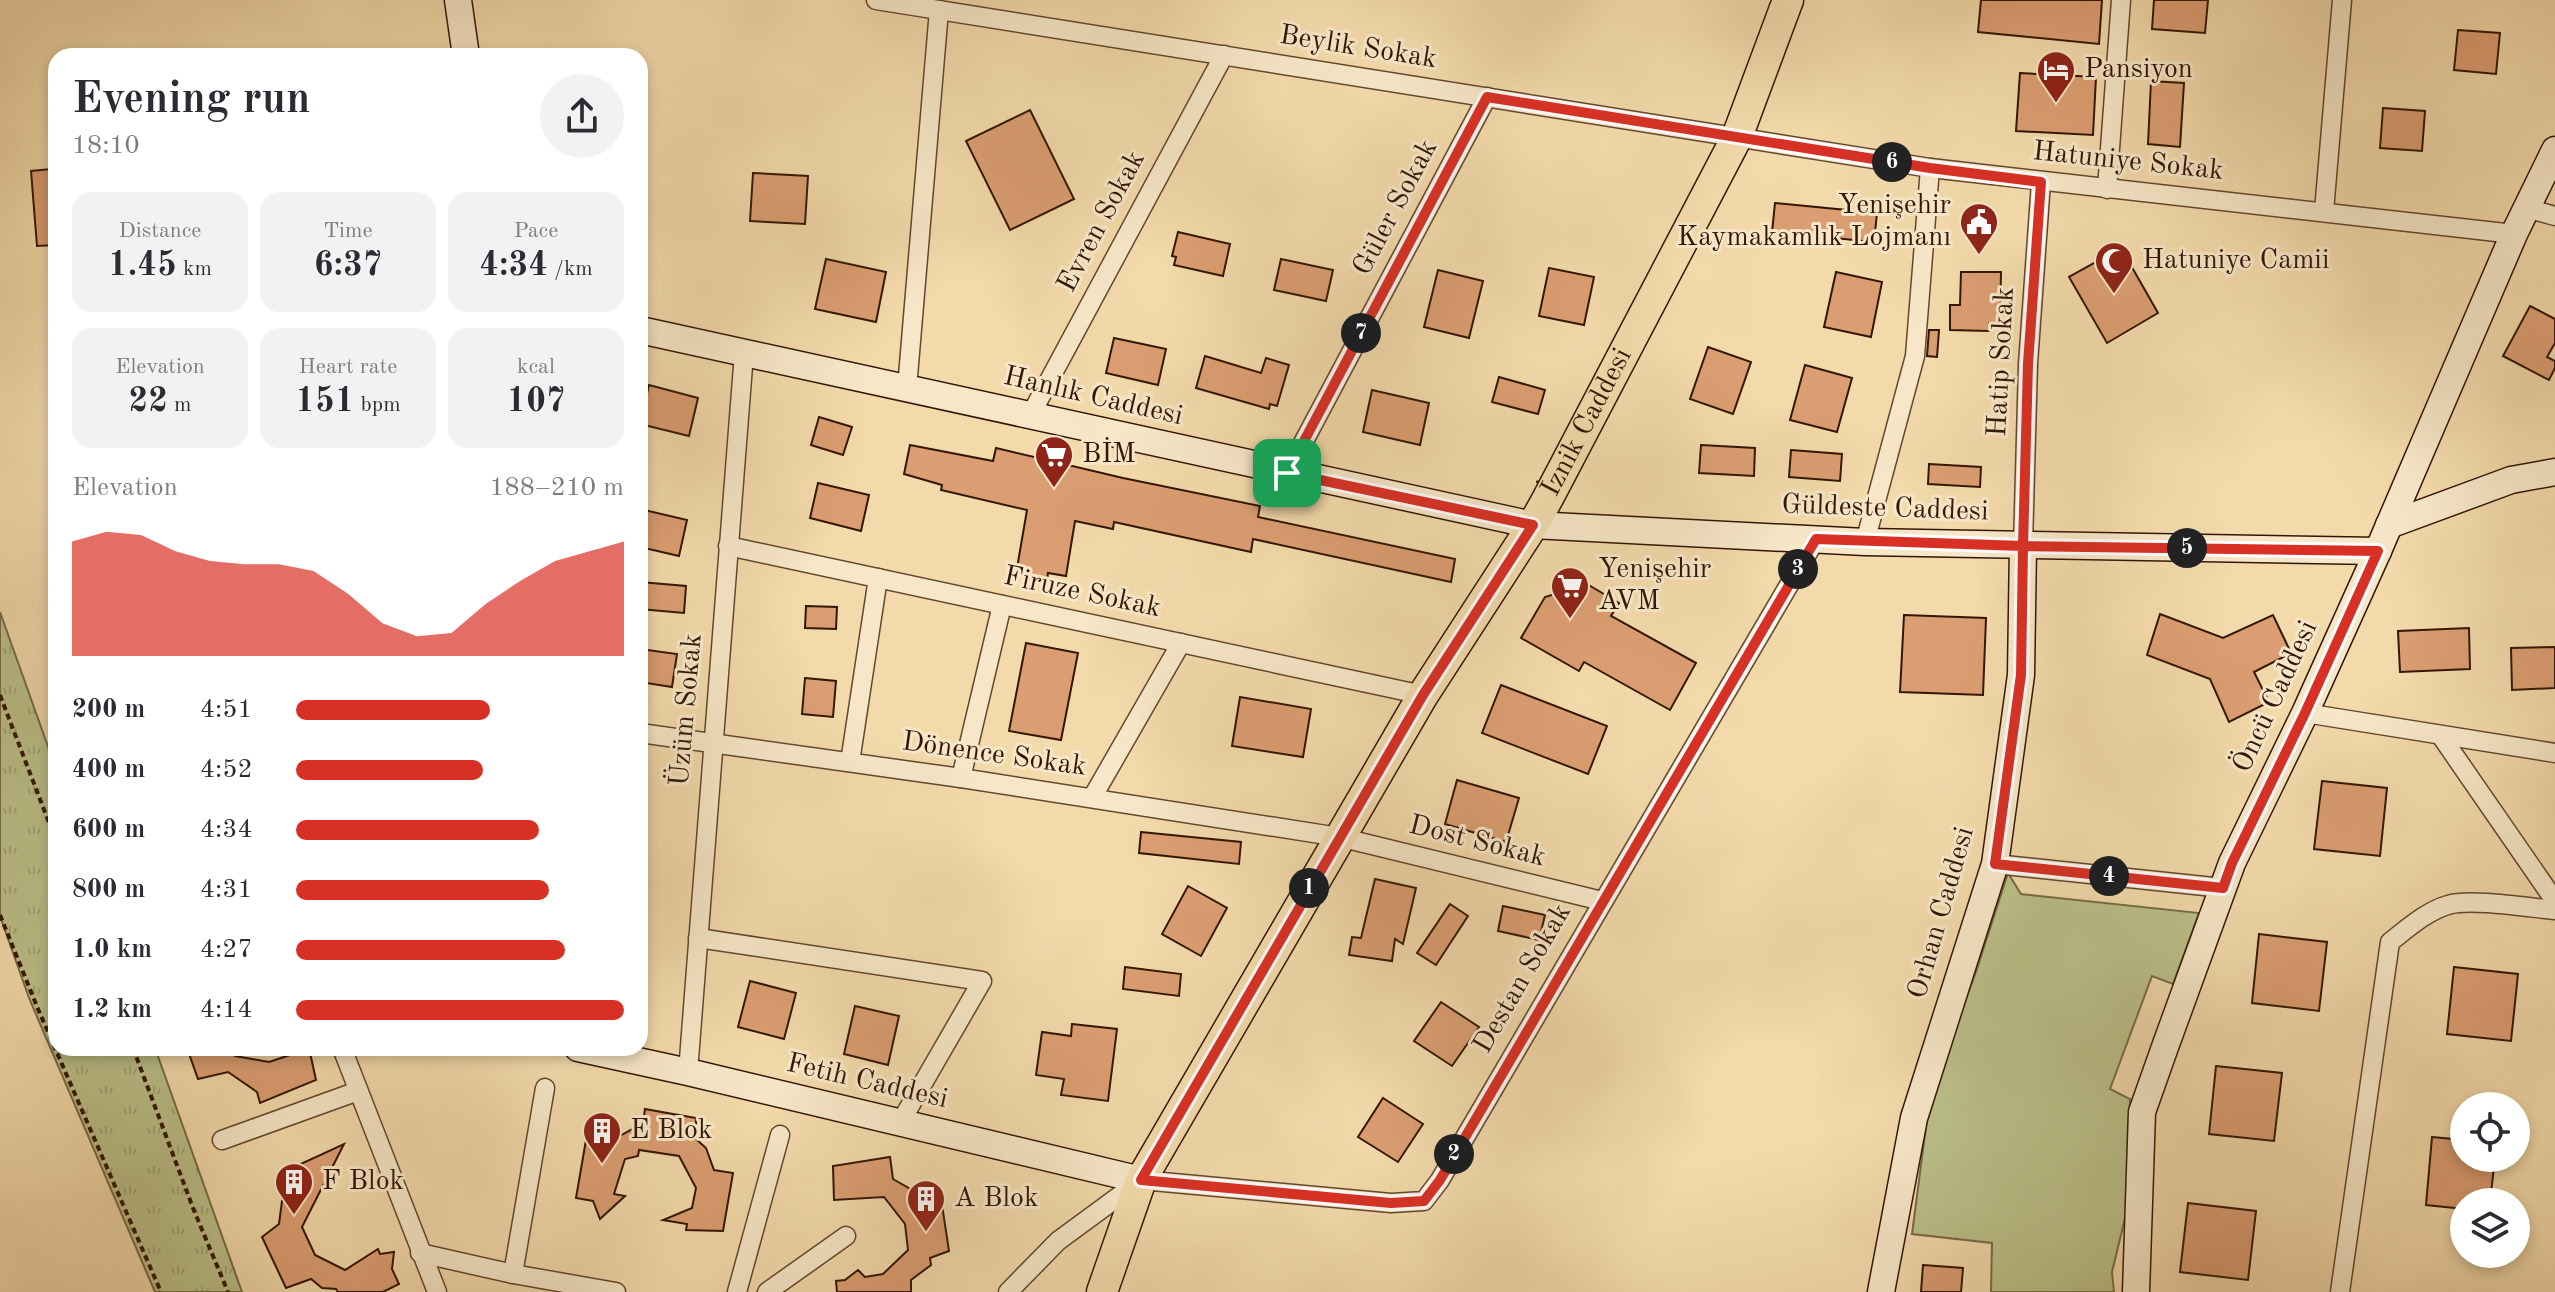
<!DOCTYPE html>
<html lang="en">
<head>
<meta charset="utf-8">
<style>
  body { margin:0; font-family:"Old Standard TT",serif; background:#f2f2f3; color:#2b2b33; height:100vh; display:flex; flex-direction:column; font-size:30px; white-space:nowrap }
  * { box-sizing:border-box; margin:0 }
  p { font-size:26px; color:#7c7c81 }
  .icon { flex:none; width:44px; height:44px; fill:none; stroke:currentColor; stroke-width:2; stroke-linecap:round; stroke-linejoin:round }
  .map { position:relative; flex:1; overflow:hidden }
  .details { position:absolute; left:48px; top:48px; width:600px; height:1008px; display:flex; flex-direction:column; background:#fff; border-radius:24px; box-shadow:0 4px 12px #0003 }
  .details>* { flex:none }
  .fabs { position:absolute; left:2450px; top:1092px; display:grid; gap:16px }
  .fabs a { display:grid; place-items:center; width:80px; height:80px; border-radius:50%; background:#fff; box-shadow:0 4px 12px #0003; font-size:40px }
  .pin { position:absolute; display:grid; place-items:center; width:68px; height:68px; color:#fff; margin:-34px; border-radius:16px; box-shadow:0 4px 12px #0006 }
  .km { position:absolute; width:40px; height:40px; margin:-20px; border-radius:50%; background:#222; color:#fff; font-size:22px; line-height:40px; text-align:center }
  .round { display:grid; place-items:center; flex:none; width:84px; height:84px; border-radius:42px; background:#f2f2f3 }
  .headline { display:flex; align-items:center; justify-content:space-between; height:136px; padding:0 24px }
  h1 { font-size:44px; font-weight:800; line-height:60px }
  .stats { display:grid; grid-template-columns:repeat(3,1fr); gap:12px; height:136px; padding:8px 24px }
  .stats div { display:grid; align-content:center; border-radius:20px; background:#f2f2f3; text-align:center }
  .stats b { font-size:34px; font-weight:800 }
  .stats small { font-size:22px; font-weight:400 }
  .stats p { font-size:22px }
  .chart { height:224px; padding:16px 24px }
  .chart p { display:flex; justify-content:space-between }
  .chart svg { width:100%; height:144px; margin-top:8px; fill:#d93025; opacity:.7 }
  ul { padding:0 24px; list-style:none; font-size:26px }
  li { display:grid; grid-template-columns:128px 96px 1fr; align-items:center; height:60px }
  li i { height:20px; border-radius:10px; background:#d93025 }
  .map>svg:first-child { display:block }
  .grass { fill:url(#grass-tufts); stroke:#776b47; stroke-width:2 }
  .park { fill:#bbc089; stroke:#776b47; stroke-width:2 }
  .building { fill:#db9e72; stroke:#331605; stroke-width:2 }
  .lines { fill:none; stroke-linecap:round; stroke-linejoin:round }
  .street-casing { stroke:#63472e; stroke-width:21 }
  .secondary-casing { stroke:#331605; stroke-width:29 }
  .primary-casing { stroke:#331605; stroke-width:33 }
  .path { stroke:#331605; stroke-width:4; stroke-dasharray:6 4; stroke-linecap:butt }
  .street { stroke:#f7e7c8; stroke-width:18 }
  .secondary { stroke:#f7e7c8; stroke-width:26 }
  .primary { stroke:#f3daab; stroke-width:30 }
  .route-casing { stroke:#fff; stroke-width:16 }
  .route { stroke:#d93025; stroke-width:10 }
  .labels { text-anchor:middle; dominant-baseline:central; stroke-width:6; stroke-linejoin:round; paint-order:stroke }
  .street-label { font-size:28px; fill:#331605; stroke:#f7e7c8 }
  .poi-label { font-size:28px; fill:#331605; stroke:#f7e7c8; text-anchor:start }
</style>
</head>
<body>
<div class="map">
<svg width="2555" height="1292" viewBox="0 0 2555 1292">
  <defs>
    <pattern id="grass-tufts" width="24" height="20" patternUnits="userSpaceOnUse" patternTransform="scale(2)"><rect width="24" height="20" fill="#bbc089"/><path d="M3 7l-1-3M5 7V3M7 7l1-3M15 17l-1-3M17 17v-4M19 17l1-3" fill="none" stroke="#a1a475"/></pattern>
  </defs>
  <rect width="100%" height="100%" fill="#f3daab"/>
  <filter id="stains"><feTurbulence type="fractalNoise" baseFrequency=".0025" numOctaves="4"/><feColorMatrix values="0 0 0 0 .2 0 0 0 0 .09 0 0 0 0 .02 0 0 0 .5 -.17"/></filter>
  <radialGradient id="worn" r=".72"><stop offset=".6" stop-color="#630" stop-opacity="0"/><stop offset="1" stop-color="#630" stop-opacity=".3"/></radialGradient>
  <!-- grass -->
  <path class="grass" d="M0,612l56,157v279h99l87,244h-87l-126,-294 -29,-82z"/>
  <!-- park -->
  <path class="park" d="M2008,873l13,21 178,19 -26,71 -21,-8 -42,113 20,10 -4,115 -14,58 2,20h-123l1,-49 -80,-9 18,-138 46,-124z"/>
  <!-- building -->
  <g class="building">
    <path d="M1981,0h121l-3,44 -121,-12z"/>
    <path d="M2154,0h54l-3,33 -53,-4z"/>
    <path d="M2458,30l42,3 -4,41 -42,-4z"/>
    <path d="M2020,73l76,4 -3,58 -77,-4z"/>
    <path d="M2151,81l33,2 -4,64 -32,-3z"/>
    <path d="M2383,108l42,3 -3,40 -42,-3z"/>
    <path d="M1030,110l44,89 -64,31 -44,-89z"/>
    <path d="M51,169v9h5v67l-19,1 -6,-75z"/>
    <path d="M753,173l55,3 -3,48 -55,-3z"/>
    <path d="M1775,203l102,10 -3,29 -102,-10z"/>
    <path d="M1178,232l52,12 -7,32 -49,-11 2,-8 -4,-1z"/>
    <path d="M2121,248l37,65 -51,30 -38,-66z"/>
    <path d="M826,259l60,13 -10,50 -61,-13z"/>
    <path d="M1281,259l52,11 -7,31 -52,-11z"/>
    <path d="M1549,268l45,9 -10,48 -45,-9z"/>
    <path d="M1438,270l45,11 -14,57 -45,-11z"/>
    <path d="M1836,272l46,10 -11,55 -47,-10z"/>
    <path d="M1961,272h40l-1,51h-11v8l-39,-1v-25h10z"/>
    <path d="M2530,306l25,13v24l-8,14 8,4v7l-6,12 -46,-24z"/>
    <path d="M1929,330h10l-2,27 -10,-1z"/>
    <path d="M1114,338l52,11 -8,36 -52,-12z"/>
    <path d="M1708,347l43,15 -18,52 -43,-15z"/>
    <path d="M1205,356l56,17 5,-15 23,7 -12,41 -7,-2 -1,5 -73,-21z"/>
    <path d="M1805,365l47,13 -15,54 -47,-12z"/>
    <path d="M1499,377l46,13 -7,24 -46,-12z"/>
    <path d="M649,385l49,13 -9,38 -49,-12z"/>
    <path d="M1372,390l57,13 -9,42 -57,-13z"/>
    <path d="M819,417l33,10 -9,28 -32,-10z"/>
    <path d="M910,445l83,16 3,-13 127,30 137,28 -2,11 197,42 -4,23 -198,-43 -2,13 -137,-30 -1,7 -38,-8 -9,55 -18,-3 -1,7 -31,-6 11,-64 -86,-20 1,-5 -38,-11z"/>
    <path d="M1701,445l54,3 -1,28 -55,-3z"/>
    <path d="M1791,450l51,4 -2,27 -51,-4z"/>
    <path d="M1929,464l52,3 -1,20 -52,-3z"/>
    <path d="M818,483l51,12 -8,36 -51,-13z"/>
    <path d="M640,509l47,11 -8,36 -39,-9z"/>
    <path d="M640,582l46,4 -2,27 -44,-4z"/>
    <path d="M1587,584l32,19 -8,13 85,47 -26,47 -86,-48 -5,9 -58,-33 24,-41z"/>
    <path d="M806,606l31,1 -1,22 -31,-1z"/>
    <path d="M2160,614l63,24 50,-23 18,38 -37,19 15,30 -40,20 -19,-43 -63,-24z"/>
    <path d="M1904,615l82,3 -3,77 -83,-3z"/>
    <path d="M2469,628l1,41 -70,3 -2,-41z"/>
    <path d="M1026,643l52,10 -17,87 -52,-9z"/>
    <path d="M2555,647v41l-43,2 -1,-42z"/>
    <path d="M640,649l37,5 -5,33 -32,-5z"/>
    <path d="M805,678l31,3 -3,36 -31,-3z"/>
    <path d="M1501,685l106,41 -19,48 -106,-41z"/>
    <path d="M1240,697l71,12 -8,48 -71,-11z"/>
    <path d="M1457,780l62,18 -13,44 -61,-18z"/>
    <path d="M2322,781l65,7 -7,68 -66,-7z"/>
    <path d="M1141,832l100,10 -2,22 -100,-11z"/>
    <path d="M1375,879l41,9 -13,56 -8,-5 -3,22 -43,-6 3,-18 9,1z"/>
    <path d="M1188,886l39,22 -26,48 -39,-22z"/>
    <path d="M1450,904l18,12 -32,49 -19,-12z"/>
    <path d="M1503,906l42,9 -6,25 -41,-9z"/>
    <path d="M2259,934l68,8 -8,69 -67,-8z"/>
    <path d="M1125,967l56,7 -2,22 -56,-7z"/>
    <path d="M2454,967l64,7 -7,67 -64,-7z"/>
    <path d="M750,981l46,12 -12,46 -46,-12z"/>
    <path d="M1441,1002l38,25 -27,39 -38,-25z"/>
    <path d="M855,1006l44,10 -11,49 -44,-11z"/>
    <path d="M1072,1024l45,5 -9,72 -47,-6 3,-16 -28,-4 6,-43 29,4z"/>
    <path d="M187,1048h44l4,8 34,6 21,-7 -2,-7h21l7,32 -56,23 -3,-11 -29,-20 -30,7z"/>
    <path d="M2216,1066l66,7 -8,68 -65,-7z"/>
    <path d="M1383,1098l40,26 -25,38 -40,-25z"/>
    <path d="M645,1109l51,9v21l10,9 8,22 19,3 -10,58 -37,-1 1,-6 -24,-4 29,-12 4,-20 -17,-32 -40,-6 -1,6 -13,3 -11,35 11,2 -25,23 -7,-18 -17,-3 10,-58 21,3 36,-20z"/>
    <path d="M2432,1137l32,3v18h31l-5,44h-26v7l-38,-4z"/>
    <path d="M344,1144l-42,83 13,28 30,15 33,-21 2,5 14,-2 -2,17 7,15 -16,8h-45l-2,-3 -14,-1 -11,-9 -25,9 -24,-51 17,-13 3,-23 6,-3 -7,-25z"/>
    <path d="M890,1157l3,22 19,11 2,7 27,1 8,53 -19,7 1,7 -20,15v12h-74l-1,-11 9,-1 13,-10 7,7 18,-3 25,-24 -3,-26 -21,-27 -50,3 -1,-34z"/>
    <path d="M2188,1203l68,8 -8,69 -68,-8z"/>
    <path d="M1923,1265l40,3 -2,24h-40z"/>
  </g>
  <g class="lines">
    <!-- street casing -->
    <g class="street-casing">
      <g id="street">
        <path d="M876,0l1054,168 584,66"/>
        <path d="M2107,189l14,-189"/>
        <path d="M2526,208l29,8"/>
        <path d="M2324,211l18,-211"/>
        <path d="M907,388l32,-378"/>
        <path d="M1030,416l194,-361"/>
        <path d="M1287,473l200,-376"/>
        <path d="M1865,542l50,-186 15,-188"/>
        <path d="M728,546l695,149"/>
        <path d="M2023,546l5,-182 13,-182"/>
        <path d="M2305,713l250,40"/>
        <path d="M640,733l321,45 378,59 263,64"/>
        <path d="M2441,736l114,165"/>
        <path d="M850,762l28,-184"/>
        <path d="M961,778l41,-173"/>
        <path d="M1092,798l89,-155"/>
        <path d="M1995,864l228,24"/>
        <path d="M698,938l284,43 -82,142"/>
        <path d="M342,1048l95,244"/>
        <path d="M688,1072l56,-719"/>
        <path d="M222,1140l136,-49"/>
        <path d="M420,1253l93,21 103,18"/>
        <path d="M513,1274l32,-186"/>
        <path d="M737,1292l43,-157"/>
        <path d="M767,1292l79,-56"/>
        <path d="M1008,1292l50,-51 83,-61 250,23 33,-2 16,-21 376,-641"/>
        <path d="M2340,1292l50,-350c18,-14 37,-31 58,-37 22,-7 83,3 107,5"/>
      </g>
    </g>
    <!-- secondary casing -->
    <g class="secondary-casing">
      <g id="secondary">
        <path d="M458,0l8,56"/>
        <path d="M640,330l893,195 332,17 513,9"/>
        <path d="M2389,525l122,-45 44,-8"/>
        <path d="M578,1048l110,24 453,108"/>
        <path d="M1881,1292l33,-174 81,-254 26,-189 2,-129"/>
        <path d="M2136,1292l6,-180 23,-65 67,-184 73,-150 73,-162 136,-317 41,-84"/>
      </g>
    </g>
    <!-- primary casing -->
    <g class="primary-casing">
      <g id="primary">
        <path id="s1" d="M1102,1292l39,-112 282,-485 110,-170 15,-27 189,-361 51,-137"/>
      </g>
    </g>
    <!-- path -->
    <g class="path">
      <path d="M0,695l56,146"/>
      <path d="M0,915l38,94 123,283"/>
      <path d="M133,1048l60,160 35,84"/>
    </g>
    <!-- street -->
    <use href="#street" class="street"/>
    <!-- secondary -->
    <use href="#secondary" class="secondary"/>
    <!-- primary -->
    <use href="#primary" class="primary"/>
  </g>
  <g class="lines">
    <!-- route casing -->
    <g class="route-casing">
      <path id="route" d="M1287,473l246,52 -110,170 -282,485 250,23 33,-2 16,-21 376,-641 207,7 -2,129 -26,189 228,24 9,-25 73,-150 73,-162 -355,-5 5,-182 13,-182 -111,-14 -443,-71 -200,376"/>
    </g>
    <!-- route -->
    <use href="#route" class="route"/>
  </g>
  <!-- icons -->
  <defs>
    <g id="hotel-pin" transform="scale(2)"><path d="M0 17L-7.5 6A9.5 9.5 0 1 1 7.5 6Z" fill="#8f2418" stroke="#f7e7c8"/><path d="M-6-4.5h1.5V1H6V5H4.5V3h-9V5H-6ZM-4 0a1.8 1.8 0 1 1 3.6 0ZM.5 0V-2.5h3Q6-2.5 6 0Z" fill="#fff"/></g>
    <g id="civic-pin" transform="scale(2)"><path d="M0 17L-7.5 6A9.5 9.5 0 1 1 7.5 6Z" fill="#8f2418" stroke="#f7e7c8"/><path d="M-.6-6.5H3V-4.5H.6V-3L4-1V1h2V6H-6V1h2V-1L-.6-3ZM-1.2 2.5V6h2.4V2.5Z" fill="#fff"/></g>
    <g id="mosque-pin" transform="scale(2)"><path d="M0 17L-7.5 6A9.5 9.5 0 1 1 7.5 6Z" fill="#8f2418" stroke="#f7e7c8"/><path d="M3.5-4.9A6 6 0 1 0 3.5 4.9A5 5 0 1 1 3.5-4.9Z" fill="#fff"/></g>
    <g id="supermarket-pin" transform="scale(2)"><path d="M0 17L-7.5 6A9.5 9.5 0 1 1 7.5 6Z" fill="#8f2418" stroke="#f7e7c8"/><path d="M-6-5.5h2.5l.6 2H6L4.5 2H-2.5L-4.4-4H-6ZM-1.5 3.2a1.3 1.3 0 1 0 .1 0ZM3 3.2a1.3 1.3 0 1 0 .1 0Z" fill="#fff"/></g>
    <g id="building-pin" transform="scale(2)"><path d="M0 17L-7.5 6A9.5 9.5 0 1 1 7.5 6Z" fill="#8f2418" stroke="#f7e7c8"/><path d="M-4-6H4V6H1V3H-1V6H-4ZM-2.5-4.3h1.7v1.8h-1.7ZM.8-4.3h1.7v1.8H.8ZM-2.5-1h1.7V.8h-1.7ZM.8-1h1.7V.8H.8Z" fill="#fff"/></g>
  </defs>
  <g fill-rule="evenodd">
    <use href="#hotel-pin" x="2056" y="70"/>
    <use href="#civic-pin" x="1979" y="222"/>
    <use href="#mosque-pin" x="2114" y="261"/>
    <use href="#supermarket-pin" x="1054" y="455"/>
    <use href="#supermarket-pin" x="1570" y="586"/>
    <use href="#building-pin" x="602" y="1131"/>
    <use href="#building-pin" x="294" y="1182"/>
    <use href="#building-pin" x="926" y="1199"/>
  </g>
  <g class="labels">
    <!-- street labels -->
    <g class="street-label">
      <text transform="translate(1358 48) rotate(9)">Beylik Sokak</text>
      <text transform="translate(2128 162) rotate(6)">Hatuniye Sokak</text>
      <text transform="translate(1396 208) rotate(-62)">Güler Sokak</text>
      <text transform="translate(1102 222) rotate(-62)">Evren Sokak</text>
      <text transform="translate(2002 362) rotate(-87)">Hatip Sokak</text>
      <text transform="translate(1093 397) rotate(13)">Hanlık Caddesi</text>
      <text stroke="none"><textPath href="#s1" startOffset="998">İznik Caddesi</textPath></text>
      <text transform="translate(1885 509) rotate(2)">Güldeste Caddesi</text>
      <text transform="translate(1082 593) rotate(12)">Firuze Sokak</text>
      <text transform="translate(2276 697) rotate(-65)">Öncü Caddesi</text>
      <text transform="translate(687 710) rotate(-85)">Üzüm Sokak</text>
      <text transform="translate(994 755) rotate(8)">Dönence Sokak</text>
      <text transform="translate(1477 842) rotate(14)">Dost Sokak</text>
      <text transform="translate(1942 913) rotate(-74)">Orhan Caddesi</text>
      <text transform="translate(1523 979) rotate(-60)">Destan Sokak</text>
      <text transform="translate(867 1082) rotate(13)">Fetih Caddesi</text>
    </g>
    <!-- poi labels -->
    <g class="poi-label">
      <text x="2084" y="70">Pansiyon</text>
      <text x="1951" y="206" text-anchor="end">Yenişehir<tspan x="1951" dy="32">Kaymakamlık Lojmanı</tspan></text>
      <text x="2142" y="261">Hatuniye Camii</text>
      <text x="1082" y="455">BİM</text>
      <text x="1598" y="570">Yenişehir<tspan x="1598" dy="32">AVM</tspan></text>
      <text x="630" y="1131">E Blok</text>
      <text x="322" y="1182">F Blok</text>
      <text x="954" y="1199">A Blok</text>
    </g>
  </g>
  <rect width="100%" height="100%" filter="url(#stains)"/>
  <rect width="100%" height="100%" fill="url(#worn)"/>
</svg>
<div class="fabs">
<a><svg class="icon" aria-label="locate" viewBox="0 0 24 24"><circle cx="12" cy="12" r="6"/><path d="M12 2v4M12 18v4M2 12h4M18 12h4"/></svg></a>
<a><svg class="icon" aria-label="layers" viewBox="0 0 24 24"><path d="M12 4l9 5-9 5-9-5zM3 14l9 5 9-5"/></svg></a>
</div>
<div class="pin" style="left:1287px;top:473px;background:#1e9e55"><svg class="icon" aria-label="arrive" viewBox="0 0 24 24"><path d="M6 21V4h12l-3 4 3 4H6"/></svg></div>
<b class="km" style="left:1309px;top:888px">1</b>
<b class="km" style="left:1454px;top:1154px">2</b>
<b class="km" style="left:1798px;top:569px">3</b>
<b class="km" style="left:2109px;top:876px">4</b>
<b class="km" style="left:2187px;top:548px">5</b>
<b class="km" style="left:1892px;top:162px">6</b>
<b class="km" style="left:1361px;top:333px">7</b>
<section class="details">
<div class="headline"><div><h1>Evening run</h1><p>18:10</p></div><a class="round"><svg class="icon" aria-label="share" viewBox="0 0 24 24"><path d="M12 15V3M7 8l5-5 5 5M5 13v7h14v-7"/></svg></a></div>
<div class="stats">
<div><p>Distance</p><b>1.45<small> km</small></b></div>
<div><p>Time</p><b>6:37</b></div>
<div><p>Pace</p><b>4:34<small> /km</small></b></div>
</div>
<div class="stats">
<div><p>Elevation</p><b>22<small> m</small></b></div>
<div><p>Heart rate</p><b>151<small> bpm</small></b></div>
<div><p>kcal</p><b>107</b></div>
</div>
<div class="chart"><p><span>Elevation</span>188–210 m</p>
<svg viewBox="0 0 160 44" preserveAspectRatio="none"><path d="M0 44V9L10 6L20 7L30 12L40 15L50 16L60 16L70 18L80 25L90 34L100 38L110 37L120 28L130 21L140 15L150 12L160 9V44z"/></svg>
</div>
<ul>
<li><b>200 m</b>4:51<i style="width:59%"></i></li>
<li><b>400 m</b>4:52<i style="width:57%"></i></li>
<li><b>600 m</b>4:34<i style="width:74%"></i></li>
<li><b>800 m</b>4:31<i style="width:77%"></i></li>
<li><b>1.0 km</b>4:27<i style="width:82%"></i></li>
<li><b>1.2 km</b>4:14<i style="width:100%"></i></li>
</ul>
</section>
</div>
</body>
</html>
